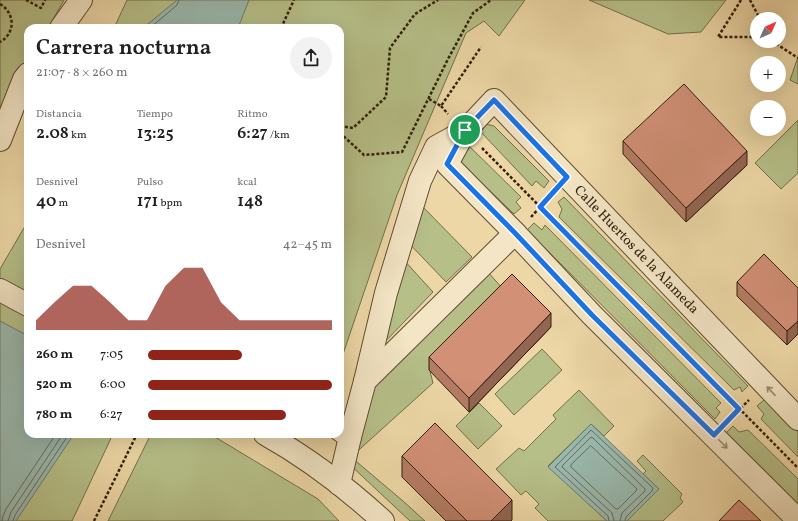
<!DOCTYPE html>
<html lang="es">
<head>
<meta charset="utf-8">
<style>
  body { margin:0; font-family:Vollkorn,serif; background:#f2f2f2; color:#202124; height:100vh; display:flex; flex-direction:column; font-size:15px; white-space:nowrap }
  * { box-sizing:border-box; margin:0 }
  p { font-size:13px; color:#757577 }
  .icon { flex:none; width:22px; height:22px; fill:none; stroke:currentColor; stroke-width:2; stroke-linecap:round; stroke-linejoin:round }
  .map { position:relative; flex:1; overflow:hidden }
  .sheet { position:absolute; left:24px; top:24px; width:320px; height:414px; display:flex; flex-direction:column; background:#fff; border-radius:12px; box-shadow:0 4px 16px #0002 }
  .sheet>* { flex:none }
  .needle { width:26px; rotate:45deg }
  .buttons { position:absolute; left:750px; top:12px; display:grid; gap:8px }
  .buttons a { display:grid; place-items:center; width:36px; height:36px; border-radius:50%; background:#fff; box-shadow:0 4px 16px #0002; font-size:20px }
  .pin { position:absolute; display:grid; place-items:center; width:34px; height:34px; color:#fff; margin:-17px; border:2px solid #fff; border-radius:50%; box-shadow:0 1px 4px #0007 }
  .round { display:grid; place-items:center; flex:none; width:42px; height:42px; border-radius:21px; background:#f2f2f2 }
  .summary { display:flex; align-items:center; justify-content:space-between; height:68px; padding:0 12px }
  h1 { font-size:22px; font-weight:600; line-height:30px }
  .figures { display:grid; grid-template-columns:repeat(3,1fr); gap:6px; height:68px; padding:4px 12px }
  .figures div { display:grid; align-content:center }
  .figures b { font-size:17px; font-weight:600 }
  .figures small { font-size:11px; font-weight:400 }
  .figures p { font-size:11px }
  .chart { height:112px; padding:8px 12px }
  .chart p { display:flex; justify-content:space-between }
  .chart svg { width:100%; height:72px; margin-top:4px; fill:#8f2418; opacity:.7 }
  ul { padding:0 12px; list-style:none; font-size:13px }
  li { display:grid; grid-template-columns:64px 48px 1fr; align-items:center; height:30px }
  li i { height:10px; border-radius:5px; background:#8f2418 }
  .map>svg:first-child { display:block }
  .green { fill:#b6bf88; stroke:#736f49 }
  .water { fill:#9ab8ad; stroke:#707b6c }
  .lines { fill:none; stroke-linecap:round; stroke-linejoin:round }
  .shore { stroke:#656c5c; stroke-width:1 }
  .street-casing { stroke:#5f4d31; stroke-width:24 }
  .path { stroke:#301f0a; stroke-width:2.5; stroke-dasharray:3 2; stroke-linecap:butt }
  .street { stroke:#f3e5c5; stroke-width:22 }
  .wall { fill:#b57c66; stroke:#301f0a }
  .shaded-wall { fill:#936553; stroke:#301f0a }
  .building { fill:#d29077; stroke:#301f0a }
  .oneway { stroke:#9b8c71 }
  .route-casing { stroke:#fff; stroke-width:8 }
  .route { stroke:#1a73e8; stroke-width:5 }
  .labels { text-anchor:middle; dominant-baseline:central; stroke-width:4; stroke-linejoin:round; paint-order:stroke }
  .street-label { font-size:14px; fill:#301f0a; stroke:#f3e5c5 }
</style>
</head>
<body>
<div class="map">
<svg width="798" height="521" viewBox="0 0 798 521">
  <rect width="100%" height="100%" fill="#edd7a6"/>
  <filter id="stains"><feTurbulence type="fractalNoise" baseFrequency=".005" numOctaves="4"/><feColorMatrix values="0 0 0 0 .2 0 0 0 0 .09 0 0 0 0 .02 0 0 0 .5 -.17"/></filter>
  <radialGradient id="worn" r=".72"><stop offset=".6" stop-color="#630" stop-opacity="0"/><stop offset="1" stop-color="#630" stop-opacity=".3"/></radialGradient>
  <!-- green -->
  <g class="green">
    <path d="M0,0h64l-16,28h-20v33l-28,47z"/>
    <path d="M127,0h398l-26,36 -15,-15 -18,12 -69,162 -57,168v-335h-226z"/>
    <path d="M589,0h137l-25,32 -33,2z"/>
    <path d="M798,57v27l-8,-4z"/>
    <path d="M798,120v53l-17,16 -26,-26z"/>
    <path d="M486,124l8,2 55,55 -5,7 -8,-7 -4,5 -53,-56z"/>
    <path d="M466,143l55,54 -5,5 5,6 -7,6 -52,-50 -3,-11z"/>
    <path d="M564,197l184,189 -6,6 -2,-5 -6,3 -175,-173 3,-8 -4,-7z"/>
    <path d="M421,205l51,52 -26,25 -43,-45z"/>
    <path d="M28,221v213h85l-41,87h-72v-252z"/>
    <path d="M534,223l8,7 3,-5 176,178 -5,5 4,4 -5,7 -188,-189z"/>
    <path d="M402,258l31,34 -55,57z"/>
    <path d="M486,270l18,20 -75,77 4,16 -82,74 52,44 22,20h-15l-64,-60 26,-77z"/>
    <path d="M542,349l20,21 -48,45 -19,-21z"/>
    <path d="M579,390l35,36 -10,10 -13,-12 -43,42 59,55h-59l-13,-13 4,-4 -13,-13 -5,4 -25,-26 23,-21 5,3 32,-32 -3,-4z"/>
    <path d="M765,399l33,33v25l-37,-38 3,-5 -7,-8z"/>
    <path d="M479,403l23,23 -24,23 -22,-23z"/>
    <path d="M733,426l6,6 9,-2 50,49v27l-73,-72z"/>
    <path d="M151,434h59l108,65 21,22h-231z"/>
    <path d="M643,455l39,39 -2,4 3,4 -20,19h-36l32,-32 -16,-15 3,-3 -9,-10z"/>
  </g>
  <!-- water -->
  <g class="water">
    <path d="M177,0h72l-11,28h-95z"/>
    <path d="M0,321l28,15v98h46l-58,87h-16z"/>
    <path d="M591,424l68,65 -32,32h-20l-59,-54z"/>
  </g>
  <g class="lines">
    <!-- shore -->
    <g class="shore">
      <path d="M150,28l27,-23 2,-5"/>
      <path d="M591,446l46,43 -1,2 -18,18h-2l-45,-42v-2z"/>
      <path d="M2,521l1,-5 3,-7 50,-75"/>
      <path d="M8,521l3,-9 52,-78"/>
      <path d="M13,521l2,-6 54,-81"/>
      <path d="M609,521l-1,-5 -53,-49 36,-37 62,58 -1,3 -26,26 -1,4"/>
      <path d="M614,521l-2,-8 -50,-46 1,-2 28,-28 2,1 52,51v2l-23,22 -2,8"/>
    </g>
    <!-- street casing -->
    <g class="street-casing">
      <g id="street">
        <path d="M61,28l20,-28"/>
        <path d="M0,140l24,-61 4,-5"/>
        <path d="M0,290l28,15"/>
        <path d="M365,381l150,-148"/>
        <path d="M798,419l-304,-319 -29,31 -18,33 68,69 77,82 206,205"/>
        <path d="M265,434c43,24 82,54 118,87"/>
        <path d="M350,437l15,-56 21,-88 34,-112 16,-34 29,-16"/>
        <path d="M339,484l11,-47 -10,-7"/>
      </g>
    </g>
    <!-- path -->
    <g class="path">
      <path d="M26,0l15,8 4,-8"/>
      <path d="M741,0l-23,37h39"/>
      <path d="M750,0l10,19"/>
      <path d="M0,4c15,9 16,29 0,38"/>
      <path d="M281,28l13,-28"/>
      <path d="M772,41l26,17"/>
      <path d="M429,99l12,7 40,-59"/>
      <path d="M441,106l7,8"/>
      <path d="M340,126l13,2 33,-31 4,-49 25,-34 23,-14"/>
      <path d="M340,133l24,22 38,-3 46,-93 25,-46 18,-13"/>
      <path d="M482,148l316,320"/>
      <path d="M531,217l21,-23"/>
      <path d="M730,419l19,-19"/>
      <path d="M94,521l43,-87"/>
    </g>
    <!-- street -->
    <use href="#street" class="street"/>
  </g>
  <!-- wall -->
  <g class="wall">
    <path d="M623,141l124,24 -61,57 -63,-68z"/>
    <path d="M737,282l61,6v46l-11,11 -50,-49z"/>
    <path d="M551,327l-82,85 -40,-42v-13z"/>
    <path d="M402,456l110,64 -1,1h-65l-44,-44z"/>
  </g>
  <!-- shaded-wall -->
  <g class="shaded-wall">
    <path d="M747,151v14l-61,57v-14z"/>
    <path d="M551,313v14l-82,85v-14z"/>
    <path d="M798,321v13l-11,11v-14z"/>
    <path d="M512,500v20l-1,1h-20z"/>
  </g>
  <!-- building -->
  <g class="building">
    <path d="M684,84l63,67 -61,57 -63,-67z"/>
    <path d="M764,254l34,34v33l-11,10 -50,-49z"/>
    <path d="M512,274l39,39 -82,85 -40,-41z"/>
    <path d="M435,423l77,77 -21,21h-24l-65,-65z"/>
    <path d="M739,500l22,21h-42z"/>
  </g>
  <!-- one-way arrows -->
  <defs><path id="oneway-shaft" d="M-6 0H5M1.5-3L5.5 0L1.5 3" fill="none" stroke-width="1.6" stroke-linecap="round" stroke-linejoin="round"/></defs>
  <g class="oneway">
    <use href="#oneway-shaft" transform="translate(771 391) rotate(-133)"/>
    <use href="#oneway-shaft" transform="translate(723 444) rotate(45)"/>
  </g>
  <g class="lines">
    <!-- route casing -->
    <g class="route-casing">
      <path id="route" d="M494,100l73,77 -27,30 199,202 -25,26 -122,-120 -77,-82 -68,-69 18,-34z"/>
    </g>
    <!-- route -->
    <use href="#route" class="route"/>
  </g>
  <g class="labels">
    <!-- street labels -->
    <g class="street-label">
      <text transform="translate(636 250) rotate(46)">Calle Huertos de la Alameda</text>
    </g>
  </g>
  <rect width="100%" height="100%" filter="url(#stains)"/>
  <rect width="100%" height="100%" fill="url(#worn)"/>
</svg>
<div class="buttons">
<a><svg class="needle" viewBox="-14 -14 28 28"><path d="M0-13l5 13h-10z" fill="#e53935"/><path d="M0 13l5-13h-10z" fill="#757577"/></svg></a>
<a>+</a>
<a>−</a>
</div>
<div class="pin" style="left:465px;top:130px;background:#1e9e55"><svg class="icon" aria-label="arrive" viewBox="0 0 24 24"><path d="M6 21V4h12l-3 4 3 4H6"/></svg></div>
<section class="sheet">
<div class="summary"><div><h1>Carrera nocturna</h1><p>21:07 · 8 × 260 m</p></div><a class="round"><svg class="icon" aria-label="share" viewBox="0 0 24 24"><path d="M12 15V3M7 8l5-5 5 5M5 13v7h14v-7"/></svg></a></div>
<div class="figures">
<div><p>Distancia</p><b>2.08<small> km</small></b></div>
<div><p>Tiempo</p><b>13:25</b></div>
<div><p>Ritmo</p><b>6:27<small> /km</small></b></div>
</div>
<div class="figures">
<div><p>Desnivel</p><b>40<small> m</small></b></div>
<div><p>Pulso</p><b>171<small> bpm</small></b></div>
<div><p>kcal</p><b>148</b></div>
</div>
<div class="chart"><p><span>Desnivel</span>42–45 m</p>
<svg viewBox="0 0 160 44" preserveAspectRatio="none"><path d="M0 44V38L10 27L20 17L30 17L40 27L50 38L60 38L70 17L80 6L90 6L100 27L110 38L120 38L130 38L140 38L150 38L160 38V44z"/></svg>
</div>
<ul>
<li><b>260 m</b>7:05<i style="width:51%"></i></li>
<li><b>520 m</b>6:00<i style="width:100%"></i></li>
<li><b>780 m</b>6:27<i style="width:75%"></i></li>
</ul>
</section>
</div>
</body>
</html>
